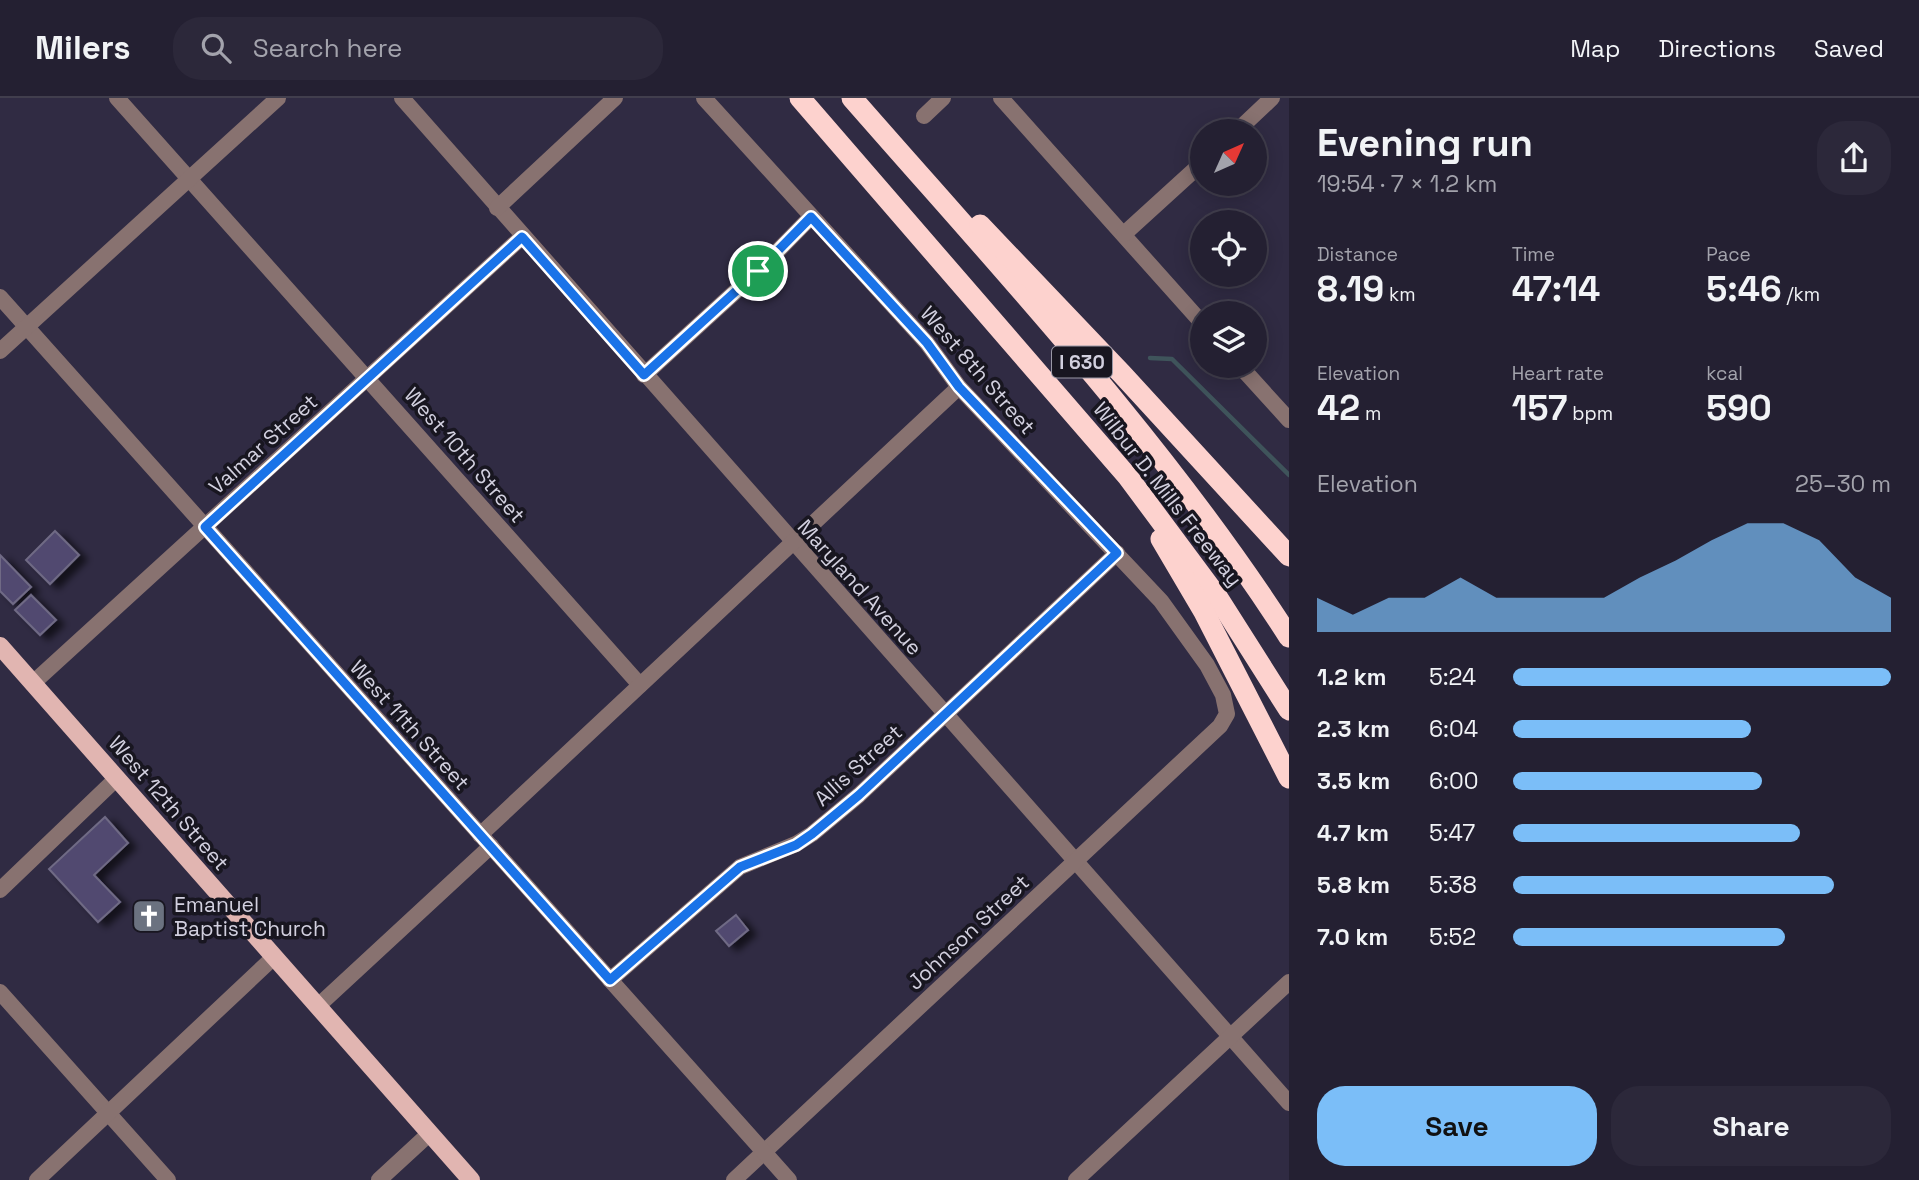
<!DOCTYPE html>
<html lang="en">
<head>
<meta charset="utf-8">
<style>
  body { margin:0; font-family:"Space Grotesk",sans-serif; background:#2c283a; color:#f1f3f6; height:100vh; display:flex; flex-direction:column; font-size:26px; white-space:nowrap }
  * { box-sizing:border-box; margin:0 }
  p { font-size:23px; color:#a3a3ac }
  .icon { flex:none; width:38px; height:38px; fill:none; stroke:currentColor; stroke-width:2; stroke-linecap:round; stroke-linejoin:round }
  .map { position:relative; flex:1; overflow:hidden }
  .sheet { display:flex; flex-direction:column; background:#242032; width:630px }
  .sheet>* { flex:none }
  .needle { width:46px; rotate:45deg }
  .buttons { position:absolute; left:1190px; top:21px; display:grid; gap:14px }
  .buttons a { display:grid; place-items:center; width:77px; height:77px; border-radius:50%; background:#242032; box-shadow:0 4px 18px #0003,0 0 0 2px #413e4d; font-size:35px }
  .pin { position:absolute; display:grid; place-items:center; width:60px; height:60px; color:#fff; margin:-30px; border:4px solid #fff; border-radius:50%; box-shadow:0 2px 7px #0007 }
  .round { display:grid; place-items:center; flex:none; width:74px; height:74px; border-radius:28px; background:#2c283a }
  .headline { display:flex; align-items:center; justify-content:space-between; height:119px; padding:0 28px }
  h1 { font-size:38px; font-weight:600; line-height:52px }
  .stats { display:grid; grid-template-columns:repeat(3,1fr); gap:10px; height:119px; padding:7px 28px }
  .stats div { display:grid; align-content:center }
  .stats b { font-size:35px; font-weight:600 }
  .stats small { font-size:19px; font-weight:400 }
  .stats p { font-size:19px }
  .chart { height:196px; padding:14px 28px }
  .chart p { display:flex; justify-content:space-between }
  .chart svg { width:100%; height:126px; margin-top:7px; fill:#7bbef8; opacity:.7 }
  .action { display:flex; gap:14px; margin-top:auto; padding:14px 28px }
  .action a { flex:1; height:80px; border-radius:28px; background:#7bbef8; color:#111; font-size:28px; font-weight:600; line-height:80px; text-align:center }
  .action a+a { background:#2c283a; color:#f1f3f6 }
  ul { padding:0 28px; list-style:none; font-size:23px }
  li { display:grid; grid-template-columns:112px 84px 1fr; align-items:center; height:52px }
  li i { height:18px; border-radius:9px; background:#7bbef8 }
  header { display:flex; align-items:center; gap:42px; box-sizing:border-box; height:98px; padding:0 35px; background:#242032; border-bottom:2px solid #413e4d }
  header strong { font-size:33px }
  nav { display:flex; gap:38px; margin-inline-start:auto; font-size:24px }
  .search { width:490px; height:63px; background:#2c283a; display:flex; align-items:center; gap:18px; box-sizing:border-box; padding:0 24px; border-radius:28px; color:#a3a3ac; font-size:26px }
  main { display:flex; flex:1; min-height:0 }
  .map>svg:first-child { display:block }
  .lines { fill:none; stroke-linecap:round; stroke-linejoin:round }
  .stream { stroke:#3f545b; stroke-width:4.5 }
  .building { fill:#514a6f; stroke:#6f6a85; stroke-width:2; filter:url(#shadow) }
  .minor { stroke:#887270; stroke-width:16 }
  .major { stroke:#e1b5b1; stroke-width:18 }
  .highway { stroke:#fdd2ce; stroke-width:21 }
  .route-casing { stroke:#fff; stroke-width:14 }
  .route { stroke:#1a73e8; stroke-width:9 }
  .labels { text-anchor:middle; dominant-baseline:central; stroke-width:7; stroke-linejoin:round; paint-order:stroke }
  .shield { fill:#181620; stroke:#9a98a6; stroke-width:2 }
  .shield-label { font-size:19px; font-weight:bold; fill:#d2d0df }
  .street-label { font-size:21px; fill:#d2d0df; stroke:#181620 }
  .poi-label { font-size:21px; fill:#d2d0df; stroke:#181620; text-anchor:start }
</style>
</head>
<body>
<header>
<strong>Milers</strong>
<div class="search"><svg class="icon" aria-label="search" viewBox="0 0 24 24"><circle cx="10" cy="10" r="6"/><path d="M15 15l6 6"/></svg>Search here</div>
<nav><a>Map</a><a>Directions</a><a>Saved</a></nav>
</header>
<main>
<div class="map">
<svg width="1289" height="1082" viewBox="0 0 1289 1082">
  <defs>
    <filter id="shadow"><feDropShadow dx="8" dy="4.5" stdDeviation="3.5" flood-color="#0009"/></filter>
  </defs>
  <rect width="100%" height="100%" fill="#302b43"/>
  <g class="lines">
    <!-- stream -->
    <path class="stream" d="M1150,260l22,1 117,116"/>
  </g>
  <!-- building -->
  <g class="building">
    <path d="M55,433l24,24 -29,29 -24,-24z"/>
    <path d="M0,457l31,32 -18,17 -13,-13z"/>
    <path d="M31,497l25,25 -16,15 -25,-25z"/>
    <path d="M105,719l23,26 -34,32 26,27 -22,20 -49,-53z"/>
    <path d="M736,817l12,15 -19,16 -13,-15z"/>
  </g>
  <g class="lines">
    <!-- minor -->
    <g class="minor">
      <path d="M117,0l523,587"/>
      <path d="M402,0l887,1005"/>
      <path d="M704,0l223,245 32,44 202,214 46,64 16,30 4,19 -7,12 -486,454"/>
      <path d="M1001,0l201,225"/>
      <path d="M924,18l19,-18"/>
      <path d="M1237,33l35,-33"/>
      <path d="M497,110l118,-110"/>
      <path d="M1124,136l78,-71"/>
      <path d="M0,199l789,883"/>
      <path d="M0,253l278,-253"/>
      <path d="M1240,268l49,54"/>
      <path d="M644,277l114,-104 53,-54"/>
      <path d="M33,585l489,-446"/>
      <path d="M480,737l479,-448"/>
      <path d="M0,792l117,-112"/>
      <path d="M610,882l130,-113 56,-23 16,-10 47,-39 258,-242"/>
      <path d="M0,894l168,188"/>
      <path d="M318,908l173,-160"/>
      <path d="M37,1082l237,-223"/>
      <path d="M379,1082l51,-47"/>
      <path d="M1076,1082l213,-198"/>
    </g>
    <!-- major -->
    <path class="major" d="M0,548l471,534"/>
    <!-- highway -->
    <g class="highway">
      <path d="M800,0l328,379 90,121 71,112"/>
      <path d="M852,0c152,174 312,344 437,539"/>
      <path d="M980,127l142,149 167,182"/>
      <path d="M1161,441l43,73 85,166"/>
    </g>
  </g>
  <g class="lines">
    <!-- route casing -->
    <g class="route-casing">
      <path id="route" d="M811,119l116,126 32,44 158,166 -258,242 -47,39 -16,11 -56,22 -130,113 -405,-453 317,-290 122,138 114,-104z"/>
    </g>
    <!-- route -->
    <use href="#route" class="route"/>
  </g>
  <!-- icons -->
  <defs>
    <g id="church-square" transform="scale(1.75)"><rect x="-9" y="-9" width="18" height="18" rx="4" fill="#6b7280" stroke="#181620"/><path d="M-1.2-6h2.4v3.5h3.3v2.4h-3.3V6h-2.4V-.1h-3.3v-2.4h3.3Z" fill="#fff"/></g>
  </defs>
  <g fill-rule="evenodd">
    <use href="#church-square" x="149" y="818"/>
  </g>
  <g class="labels">
    <!-- shield labels -->
    <rect class="shield" x="1052" y="248.5" width="60" height="31" rx="5"/>
    <g class="shield-label">
      <text x="1082" y="264">I 630</text>
    </g>
    <!-- street labels -->
    <g class="street-label">
      <text transform="translate(978 272) rotate(49)">West 8th Street</text>
      <text transform="translate(263 346) rotate(-42)">Valmar Street</text>
      <text transform="translate(465 357) rotate(49)">West 10th Street</text>
      <text transform="translate(1168 396) rotate(52)">Wilbur D. Mills Freeway</text>
      <text transform="translate(860 489) rotate(48)">Maryland Avenue</text>
      <text transform="translate(410 627) rotate(48)">West 11th Street</text>
      <text transform="translate(858 667) rotate(-42)">Allis Street</text>
      <text transform="translate(169 705) rotate(49)">West 12th Street</text>
      <text transform="translate(968 834) rotate(-43)">Johnson Street</text>
    </g>
    <!-- poi labels -->
    <g class="poi-label">
      <text x="174" y="806">Emanuel<tspan x="174" dy="24">Baptist Church</tspan></text>
    </g>
  </g>
</svg>
<div class="buttons">
<a><svg class="needle" viewBox="-14 -14 28 28"><path d="M0-13l5 13h-10z" fill="#e53935"/><path d="M0 13l5-13h-10z" fill="#a3a3ac"/></svg></a>
<a><svg class="icon" aria-label="locate" viewBox="0 0 24 24"><circle cx="12" cy="12" r="6"/><path d="M12 2v4M12 18v4M2 12h4M18 12h4"/></svg></a>
<a><svg class="icon" aria-label="layers" viewBox="0 0 24 24"><path d="M12 4l9 5-9 5-9-5zM3 14l9 5 9-5"/></svg></a>
</div>
<div class="pin" style="left:758px;top:173px;background:#1e9e55"><svg class="icon" aria-label="arrive" viewBox="0 0 24 24"><path d="M6 21V4h12l-3 4 3 4H6"/></svg></div>
</div>
<section class="sheet">
<div class="headline"><div><h1>Evening run</h1><p>19:54 · 7 × 1.2 km</p></div><a class="round"><svg class="icon" aria-label="share" viewBox="0 0 24 24"><path d="M12 15V3M7 8l5-5 5 5M5 13v7h14v-7"/></svg></a></div>
<div class="stats">
<div><p>Distance</p><b>8.19<small> km</small></b></div>
<div><p>Time</p><b>47:14</b></div>
<div><p>Pace</p><b>5:46<small> /km</small></b></div>
</div>
<div class="stats">
<div><p>Elevation</p><b>42<small> m</small></b></div>
<div><p>Heart rate</p><b>157<small> bpm</small></b></div>
<div><p>kcal</p><b>590</b></div>
</div>
<div class="chart"><p><span>Elevation</span>25–30 m</p>
<svg viewBox="0 0 160 44" preserveAspectRatio="none"><path d="M0 44V32L10 38L20 32L30 32L40 25L50 32L60 32L70 32L80 32L90 25L100 19L110 12L120 6L130 6L140 12L150 25L160 32V44z"/></svg>
</div>
<ul>
<li><b>1.2 km</b>5:24<i style="width:100%"></i></li>
<li><b>2.3 km</b>6:04<i style="width:63%"></i></li>
<li><b>3.5 km</b>6:00<i style="width:66%"></i></li>
<li><b>4.7 km</b>5:47<i style="width:76%"></i></li>
<li><b>5.8 km</b>5:38<i style="width:85%"></i></li>
<li><b>7.0 km</b>5:52<i style="width:72%"></i></li>
</ul>
<div class="action"><a>Save</a><a>Share</a></div>
</section>
</main>
</body>
</html>
